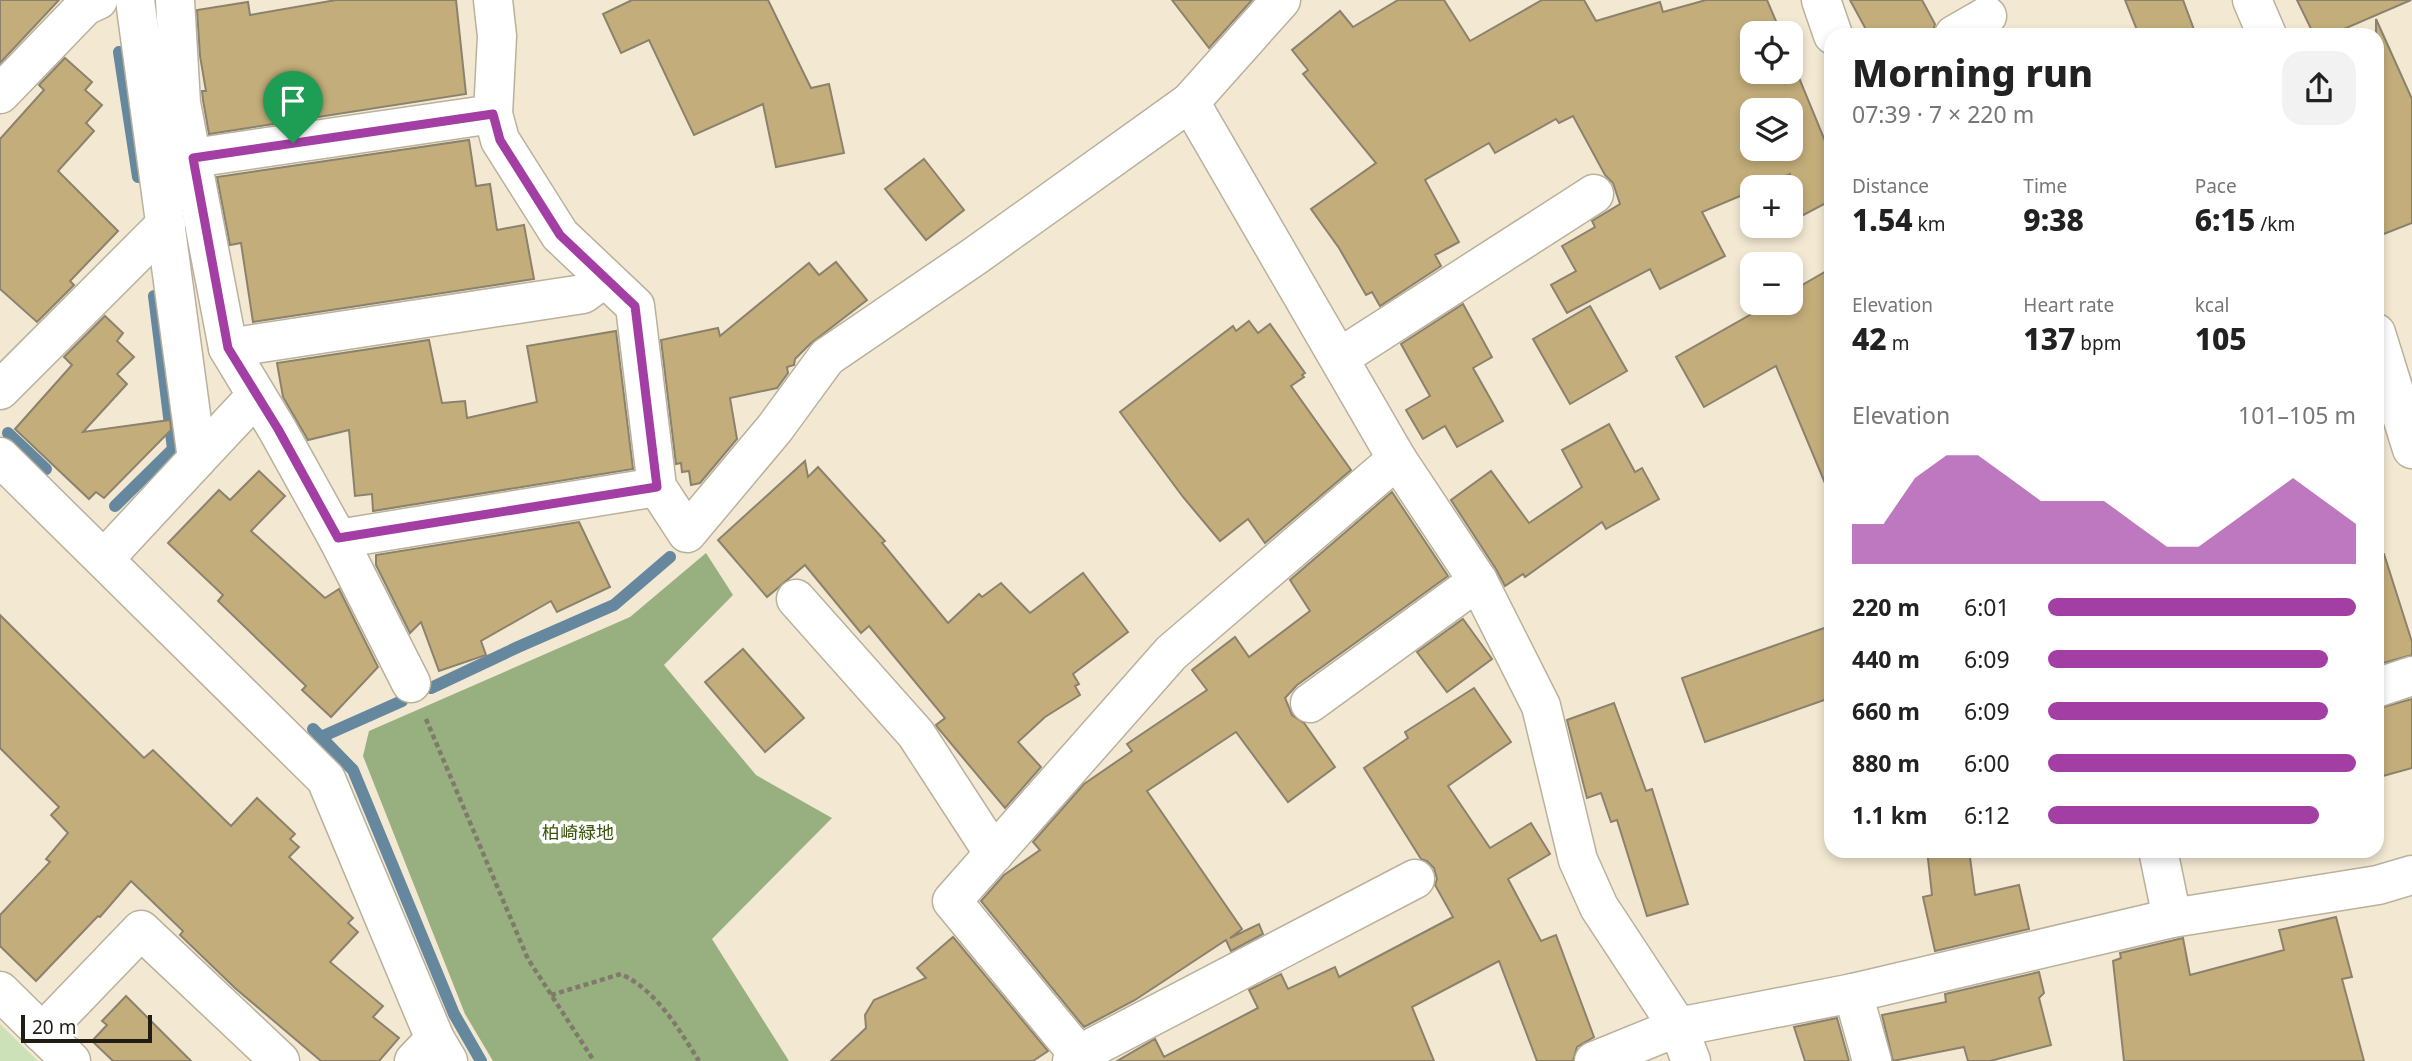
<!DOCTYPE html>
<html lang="en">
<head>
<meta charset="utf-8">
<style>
  body { margin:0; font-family:"Noto Sans","Noto Sans JP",sans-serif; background:#f2f2f2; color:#222; height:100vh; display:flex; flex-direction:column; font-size:26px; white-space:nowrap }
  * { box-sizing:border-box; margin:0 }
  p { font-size:23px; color:#767676 }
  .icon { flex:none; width:38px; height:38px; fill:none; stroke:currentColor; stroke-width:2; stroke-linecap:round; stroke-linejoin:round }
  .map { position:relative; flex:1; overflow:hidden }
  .details { position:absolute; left:1824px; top:28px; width:560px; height:830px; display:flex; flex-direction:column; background:#fff; border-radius:21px; box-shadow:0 4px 10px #0003 }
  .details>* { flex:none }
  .buttons { position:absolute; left:1740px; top:21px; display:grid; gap:14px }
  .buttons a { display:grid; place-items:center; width:63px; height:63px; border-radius:14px; background:#fff; box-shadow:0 4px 10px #0003; font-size:35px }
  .scale { position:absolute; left:21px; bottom:18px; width:131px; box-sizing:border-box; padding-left:7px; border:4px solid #201d15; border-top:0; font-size:19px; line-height:24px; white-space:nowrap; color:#201d15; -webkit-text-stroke:5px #fff; paint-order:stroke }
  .pin { position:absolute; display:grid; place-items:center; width:60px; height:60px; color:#fff; margin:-72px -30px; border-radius:50% 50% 50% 0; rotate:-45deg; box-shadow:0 0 7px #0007 }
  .pin .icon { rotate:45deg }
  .round { display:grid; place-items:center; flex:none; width:74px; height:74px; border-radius:21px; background:#f2f2f2 }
  .headline { display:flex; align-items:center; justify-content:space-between; height:119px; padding:0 28px }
  h1 { font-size:38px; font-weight:800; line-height:52px }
  .stats { display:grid; grid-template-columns:repeat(3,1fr); gap:10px; height:119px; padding:7px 28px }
  .stats div { display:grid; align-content:center }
  .stats b { font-size:30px; font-weight:800 }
  .stats small { font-size:19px; font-weight:400 }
  .stats p { font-size:19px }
  .chart { height:196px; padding:14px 28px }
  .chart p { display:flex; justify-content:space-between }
  .chart svg { width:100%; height:126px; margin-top:7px; fill:#a33fa4; opacity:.7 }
  ul { padding:0 28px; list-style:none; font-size:23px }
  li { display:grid; grid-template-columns:112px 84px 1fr; align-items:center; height:52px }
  li i { height:18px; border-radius:9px; background:#a33fa4 }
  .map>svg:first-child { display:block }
  .green { fill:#cde1b9 }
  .forest { fill:#98b07f }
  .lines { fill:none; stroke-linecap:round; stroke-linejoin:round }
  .stream { stroke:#66889e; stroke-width:12 }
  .building { fill:#c3ad7a; stroke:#8b826e; stroke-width:2; fill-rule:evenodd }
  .street-casing { stroke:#bab19c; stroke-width:41 }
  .secondary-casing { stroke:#bab19c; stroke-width:41 }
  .path { stroke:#807a6c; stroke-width:4.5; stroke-dasharray:5 3.5; stroke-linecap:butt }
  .street { stroke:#fff; stroke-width:38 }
  .secondary { stroke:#fff; stroke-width:38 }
  .route-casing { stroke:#fff; stroke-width:14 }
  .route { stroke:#a33fa4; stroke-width:9 }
  .labels { text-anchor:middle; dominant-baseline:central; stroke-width:7; stroke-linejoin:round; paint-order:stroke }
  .park-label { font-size:18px; fill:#39550a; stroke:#fff }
</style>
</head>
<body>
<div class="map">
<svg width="2412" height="1061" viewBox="0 0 2412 1061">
  <rect width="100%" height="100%" fill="#f3e9d3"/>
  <!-- green -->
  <path class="green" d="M0,1024l38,37h-38z"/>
  <!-- forest -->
  <path class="forest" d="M706,553l27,42 -69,70 92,110 76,43 -120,121 77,122h-296l-28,-47 -102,-258 6,-25 261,-114z"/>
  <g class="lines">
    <!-- stream -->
    <g class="stream">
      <path d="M119,52l19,125"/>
      <path d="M8,433l38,36"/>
      <path d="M115,506l58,-57 -19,-153"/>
      <path d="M431,688l87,-41 96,-42 56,-48"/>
      <path d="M313,729l40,41 101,244 27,47"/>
      <path d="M321,737l81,-36"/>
    </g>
  </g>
  <!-- building -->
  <g class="building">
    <path d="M0,0h59l-59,63z"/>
    <path d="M336,0h120l10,94 -257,40 -6,-34 -1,-9h4l-6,-35 -3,-46 51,-8 2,13z"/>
    <path d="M632,0h136l43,88 18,-4 15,69 -68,14 -13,-63 -69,31 -45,-95 -28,13 -18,-39z"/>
    <path d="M1172,0h80l-43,48z"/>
    <path d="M1398,0h46l26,41 72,-41h42l12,21 64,-19 3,10 43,-12h61l14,33h-29v39h38v-16l40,97v48l-40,21v-48l-30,13h-8v4l-50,21 23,44 -65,33 -10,-20 -83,44 -16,-28 25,-14 -14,-25 33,-19 -3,-6 28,-17 -7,-21 -8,-8 -32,-59 -14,7 -3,-4 -61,34 -6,-10 -64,37 34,62 -24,13 6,11 -61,40 -8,-14 -6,3 -27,-47 -28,-39 65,-46 -73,-89 5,-4 -16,-20 48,-39 13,16zM1752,110h38v39h-38z"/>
    <path d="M1850,0h72l13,24 -3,11h-63z"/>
    <path d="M2125,0h58l13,35h-57z"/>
    <path d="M2297,0h114l-81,35h-16z"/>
    <path d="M2376,19l36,80v124l-36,14z"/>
    <path d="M65,58l27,24 -7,8 17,15 -16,18 8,8 -36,40 60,60 -48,50 4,4 -37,37 -37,-33v-150l44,-49 -5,-5z"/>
    <path d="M469,140l7,46 14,-2 7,46 27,-5 10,54 -281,43 -12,-79 -11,2 -13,-68z"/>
    <path d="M924,159l40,51 -38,30 -41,-51z"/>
    <path d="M836,262l31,38 -57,44 -15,15 -1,6 -7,2 1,6 -11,15 -47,10 7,41 -37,44 -9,2 -2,-14 -7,1 -1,-9 -5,1 -15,-124 57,-12 2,8 89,-73 10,12z"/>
    <path d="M1830,269v226l-54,-129 -72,41 -28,-50 95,-54h19v-11z"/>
    <path d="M1463,304l29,53 -19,11 30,53 -46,26 -12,-21 -22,13 -17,-29 24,-14 -29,-52z"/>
    <path d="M1590,306l37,65 -57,33 -37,-65z"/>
    <path d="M105,316l18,17 -6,8 17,16 -17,17 10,10 -44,48 87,-12 1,10 -67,68 -8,-6 -7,7 -74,-70 57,-64 -8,-8z"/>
    <path d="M1249,321l9,12 12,-9 35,49 -3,2 2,2 -13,9 60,84 -86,73 -17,-24 -28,22 -37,-44 -63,-85 113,-86 3,5z"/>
    <path d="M616,331l17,138 -260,42 -1,-17 -17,2 -6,-66 -41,10 -25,-43 -6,-34 152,-23 13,63 23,-2 2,17 70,-16 -10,-56z"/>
    <path d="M1609,424l26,48 7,-4 17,31 -53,30 -4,-7 -77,55 -2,-3 -18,12 -9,-17 -45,-69 40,-29 38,52 53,-36 -20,-37z"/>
    <path d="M805,461l3,16 10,-10 67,74 -3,2 66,80 31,-29 3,3 19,-14 29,30 53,-40 45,59 -55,42 6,10 -4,2 5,9 -35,22 -27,25 23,25 -36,41 -67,-80 -2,-3 9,-7 -76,-92 -8,7 -56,-68 -38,32 -49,-57z"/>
    <path d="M259,471l26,25 -34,35 74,67 14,-9 39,78 -47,50 -29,-27 4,-4 -88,-85 5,-6 -55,-52 51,-53 11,10z"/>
    <path d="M1392,492l56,84 -151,109 -12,13 7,17 12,8 31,44 -47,35 -52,-70 -89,59 95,138 -12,9 29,-14 4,10 -32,17 -5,-11 -91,60 -51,27 -103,-126 23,-26 36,-25 -7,-8 51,-58 48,-33 -5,-7 80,-54 -15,-20 43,-33 14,20 61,-46 -20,-31z"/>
    <path d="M579,522l31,65 -53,25 -6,-11 -70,40 5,14 -47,16 -18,-49 -11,11 -34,-68v-10z"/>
    <path d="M2384,554l28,88v13l-36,10v-110z"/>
    <path d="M0,615l144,143 9,-8 78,76 26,-28 38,36 -5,5 9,8 -10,10 64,61 -5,5 10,9 -28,30 53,44 -10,11 26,21 -20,23h-58l-86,-73 -55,-53 3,-4 -52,-50 -31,36 -2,-1 -62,65 -36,-35v-31l50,-53 -4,-3 22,-26 -17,-18 8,-8 -59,-59z"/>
    <path d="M1463,619l29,40 -45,33 -30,-40z"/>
    <path d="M1830,626v72l-125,44 -23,-64z"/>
    <path d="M743,649l61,69 -39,34 -60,-70z"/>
    <path d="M1474,688l37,54 -63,44 42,62 41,-25 19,31 -42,25 33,62 15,-6 38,102 -17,10 -4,14h-36l-38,-100 -87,46 22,54h-317l38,-22 9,18 94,-49 -9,-18 32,-16 7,15 47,-22 4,10 114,-60 -18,-32 2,-6 -3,-11 -7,-7 -6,-2 -57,-91 44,-30 -3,-6z"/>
    <path d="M2412,699v69l-36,10v-69z"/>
    <path d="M1614,703l32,88 6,-2 36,115 -41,12 -30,-96 -6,2 -10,-29 -14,5 -20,-78z"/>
    <path d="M1927,850h42l6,45 44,-10 10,44 -94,22 -12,-54 9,-2z"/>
    <path d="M2336,917l16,60 -10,2 22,82h-240l-11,-100 8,-3 -1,-5 63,-15 7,37 94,-25 -5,-20z"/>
    <path d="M953,937l95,114 -15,10h-202l35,-33 -1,-13 9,-15 52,-22 -9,-10z"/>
    <path d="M2039,972l5,21 -5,5 12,47 -61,16h-22l-4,-14 -71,14 -11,-46 64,-13 -1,-8z"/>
    <path d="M126,996l65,65h-78l-21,-20 15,-16 -5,-4z"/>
    <path d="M1837,1018l12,43h-44l-11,-34z"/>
  </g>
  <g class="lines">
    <!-- street casing -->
    <g class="street-casing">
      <g id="street">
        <path d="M175,0l6,103 47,245 49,81 61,110 73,144"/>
        <path d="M493,0l4,36 -4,78 7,26 60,95 75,71 22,181 30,46 88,-105 52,-71 148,-101 215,-154 91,-102"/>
        <path d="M1821,0l12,35"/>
        <path d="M1954,35l33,-19"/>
        <path d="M0,94l85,-88 13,-6"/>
        <path d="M1190,102l207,357 81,122 63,125 37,154 21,47 79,120 13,34"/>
        <path d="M193,158l300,-44"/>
        <path d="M228,348l355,-54 22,-16"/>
        <path d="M1339,358l255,-164"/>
        <path d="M0,390l166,-166"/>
        <path d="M0,457l326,322 109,260 13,22"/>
        <path d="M197,459l59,-63"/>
        <path d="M338,539l319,-52"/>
        <path d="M105,558l92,-99 -62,-459"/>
        <path d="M796,599l120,135 78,120"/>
        <path d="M2376,688l36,-12"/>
        <path d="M1310,703l168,-122"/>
        <path d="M2158,850l14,68"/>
        <path d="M0,991l71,70"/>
        <path d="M1853,993l19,68"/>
        <path d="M42,1033l99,-103 139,131"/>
        <path d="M1072,1061l8,-7 335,-175"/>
        <path d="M1084,1061l-132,-160 219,-248 226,-194"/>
        <path d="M1594,1061l84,-34 175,-34 319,-75 206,-33 34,-10"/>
      </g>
    </g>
    <!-- secondary casing -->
    <g class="secondary-casing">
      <g id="secondary">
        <path d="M2252,0l15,35"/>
        <path d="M2376,333l36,116"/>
        <path d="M414,1061l21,-22"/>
      </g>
    </g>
    <!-- path -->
    <g class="path">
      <path d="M426,719l102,240 66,102"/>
      <path d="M551,995l70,-21c36,17 57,54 78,87"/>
    </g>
    <!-- street -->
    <use href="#street" class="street"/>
    <!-- secondary -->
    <use href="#secondary" class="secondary"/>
  </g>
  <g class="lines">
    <!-- route casing -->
    <g class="route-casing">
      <path id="route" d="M493,114l7,26 60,95 75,71 22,181 -319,51 -60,-109 -50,-81 -35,-190z"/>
    </g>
    <!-- route -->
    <use href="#route" class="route"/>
  </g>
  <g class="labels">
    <!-- park labels -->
    <g class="park-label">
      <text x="578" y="832">柏崎緑地</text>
    </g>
  </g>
</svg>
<div class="buttons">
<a><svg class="icon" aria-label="locate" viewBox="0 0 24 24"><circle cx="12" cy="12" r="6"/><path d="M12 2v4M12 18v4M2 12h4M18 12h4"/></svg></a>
<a><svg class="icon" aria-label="layers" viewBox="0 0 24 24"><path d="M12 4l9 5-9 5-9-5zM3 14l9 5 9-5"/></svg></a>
<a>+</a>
<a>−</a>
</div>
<div class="scale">20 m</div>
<div class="pin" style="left:293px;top:143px;background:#1e9e55"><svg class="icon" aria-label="arrive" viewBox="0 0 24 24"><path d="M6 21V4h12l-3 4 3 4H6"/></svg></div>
<section class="details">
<div class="headline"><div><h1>Morning run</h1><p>07:39 · 7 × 220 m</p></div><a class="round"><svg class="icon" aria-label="share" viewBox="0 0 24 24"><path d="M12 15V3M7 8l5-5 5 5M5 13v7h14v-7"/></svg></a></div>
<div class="stats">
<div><p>Distance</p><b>1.54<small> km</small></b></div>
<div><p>Time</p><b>9:38</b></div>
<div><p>Pace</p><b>6:15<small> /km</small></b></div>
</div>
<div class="stats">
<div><p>Elevation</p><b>42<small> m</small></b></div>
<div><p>Heart rate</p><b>137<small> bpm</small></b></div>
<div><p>kcal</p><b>105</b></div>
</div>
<div class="chart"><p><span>Elevation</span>101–105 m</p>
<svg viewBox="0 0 160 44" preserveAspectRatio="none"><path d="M0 44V30L10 30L20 14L30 6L40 6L50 14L60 22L70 22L80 22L90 30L100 38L110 38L120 30L130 22L140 14L150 22L160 30V44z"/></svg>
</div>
<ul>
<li><b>220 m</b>6:01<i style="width:100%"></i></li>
<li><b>440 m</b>6:09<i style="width:91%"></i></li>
<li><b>660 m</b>6:09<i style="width:91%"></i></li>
<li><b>880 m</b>6:00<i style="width:100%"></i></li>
<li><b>1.1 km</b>6:12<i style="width:88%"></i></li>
</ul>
</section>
</div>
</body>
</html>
